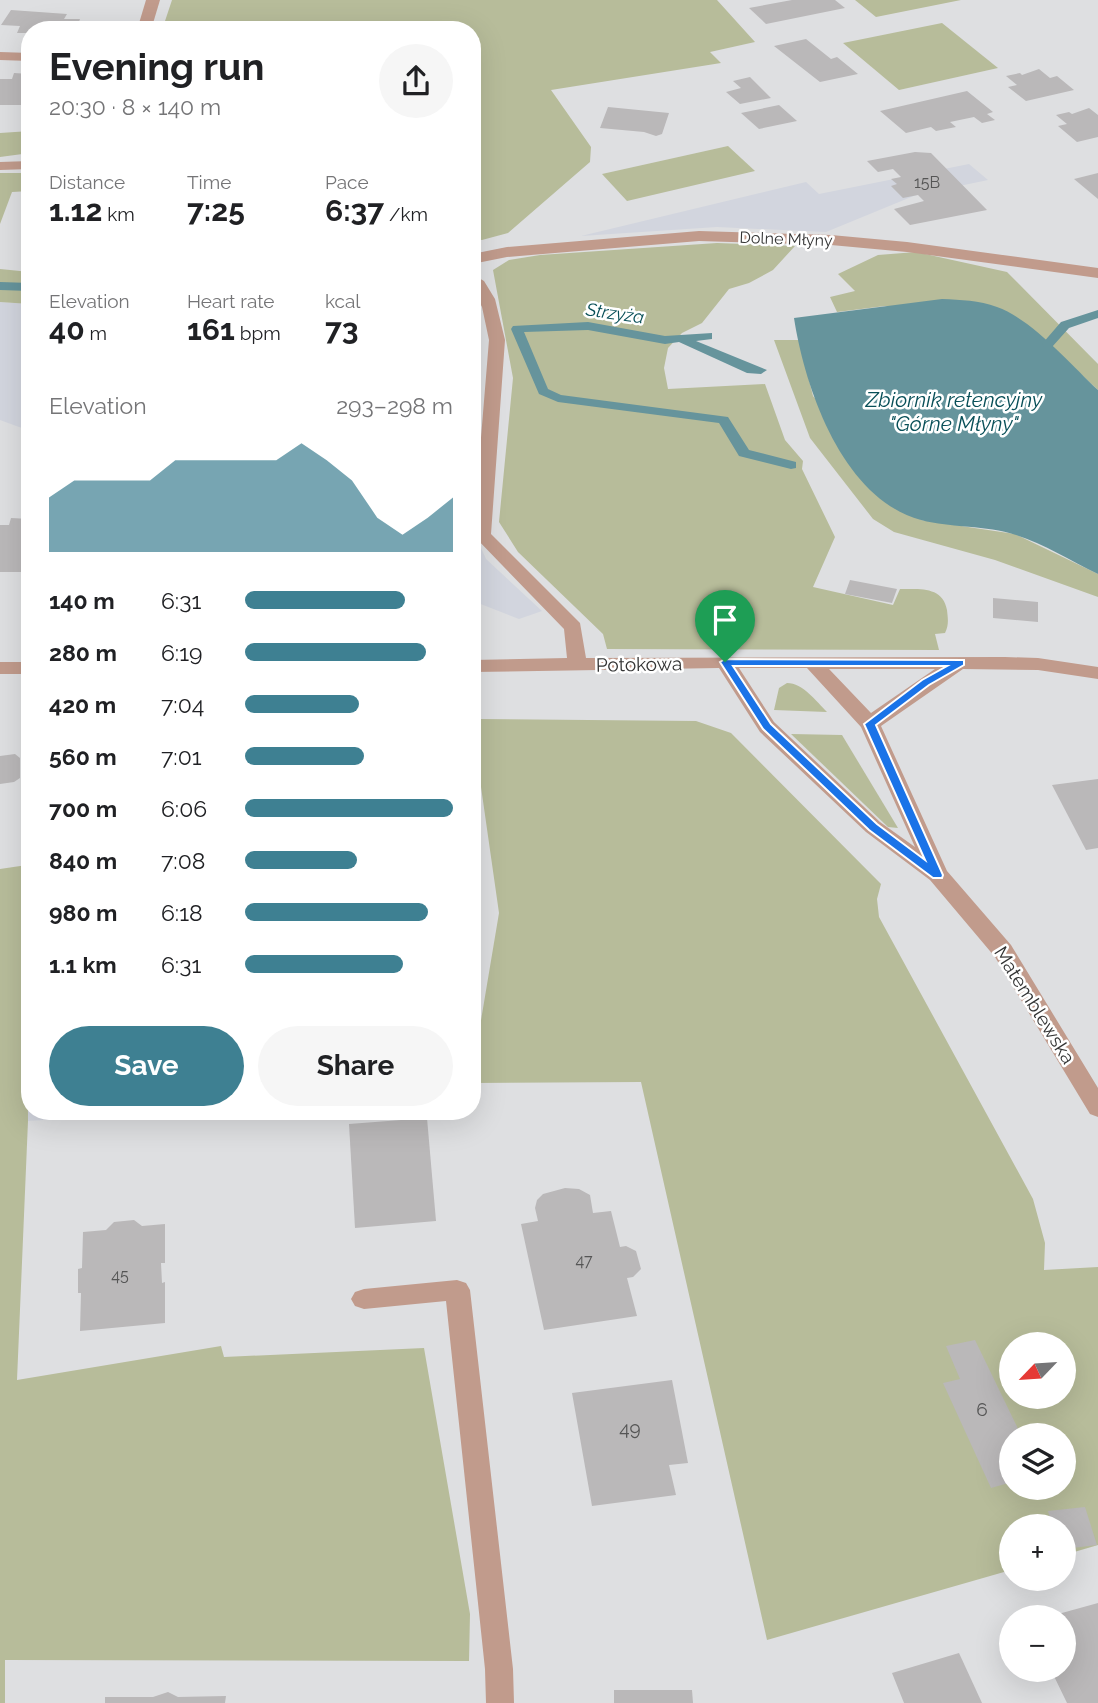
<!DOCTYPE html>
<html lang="en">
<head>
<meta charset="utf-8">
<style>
  body { margin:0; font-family:Raleway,sans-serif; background:#f6f6f6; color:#202124; height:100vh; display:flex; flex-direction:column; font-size:26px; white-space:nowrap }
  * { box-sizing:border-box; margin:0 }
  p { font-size:23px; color:#757577 }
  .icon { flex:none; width:38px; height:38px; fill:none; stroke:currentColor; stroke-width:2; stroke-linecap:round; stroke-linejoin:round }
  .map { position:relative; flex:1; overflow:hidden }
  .panel { position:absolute; left:21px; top:21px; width:460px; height:1099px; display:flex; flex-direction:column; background:#fff; border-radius:28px; box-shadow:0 7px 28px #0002 }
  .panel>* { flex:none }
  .needle { width:46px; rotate:245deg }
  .controls { position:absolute; left:999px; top:1332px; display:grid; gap:14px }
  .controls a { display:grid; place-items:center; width:77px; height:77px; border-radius:50%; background:#fff; box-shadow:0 7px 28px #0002; font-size:35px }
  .pin { position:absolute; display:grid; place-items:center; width:60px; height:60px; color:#fff; margin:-72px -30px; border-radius:50% 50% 50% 0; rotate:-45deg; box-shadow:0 0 7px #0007 }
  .pin .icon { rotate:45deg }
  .round { display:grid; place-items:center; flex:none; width:74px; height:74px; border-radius:37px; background:#f6f6f6 }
  .headline { display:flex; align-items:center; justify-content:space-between; height:119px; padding:0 28px }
  h1 { font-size:38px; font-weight:700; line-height:52px }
  .metrics { display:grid; grid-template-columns:repeat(3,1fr); gap:10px; height:119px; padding:7px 28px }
  .metrics div { display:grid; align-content:center }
  .metrics b { font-size:30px; font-weight:700 }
  .metrics small { font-size:19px; font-weight:400 }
  .metrics p { font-size:19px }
  .chart { height:196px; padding:14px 28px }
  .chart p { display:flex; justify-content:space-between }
  .chart svg { width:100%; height:126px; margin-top:7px; fill:#3e8092; opacity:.7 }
  .primary-button { display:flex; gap:14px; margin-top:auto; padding:14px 28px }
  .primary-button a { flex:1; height:80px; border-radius:42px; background:#3e8092; color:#fff; font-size:28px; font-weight:700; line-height:80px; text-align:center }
  .primary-button a+a { background:#f6f6f6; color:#202124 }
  ul { padding:0 28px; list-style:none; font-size:23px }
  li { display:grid; grid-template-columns:112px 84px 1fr; align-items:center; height:52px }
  li i { height:18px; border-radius:9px; background:#3e8092 }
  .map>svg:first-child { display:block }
  .built { fill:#d2d5de }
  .green { fill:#b7bc9a; fill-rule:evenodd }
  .water { fill:#66949c }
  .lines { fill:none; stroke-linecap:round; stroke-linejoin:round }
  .stream { fill:#66949c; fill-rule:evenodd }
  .building { fill:#bab8b9 }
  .minor { fill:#c19b8c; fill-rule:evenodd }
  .route { fill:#1a73e8; stroke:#fff; stroke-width:2; fill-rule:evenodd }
  .labels { text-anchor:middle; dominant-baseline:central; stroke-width:5; stroke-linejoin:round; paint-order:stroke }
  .number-label { font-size:16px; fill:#555 }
  .far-street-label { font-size:16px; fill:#333434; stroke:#fff }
  .far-water-label { font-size:18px; font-style:italic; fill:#084f58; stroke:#fff }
  .street-label { font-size:19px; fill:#333434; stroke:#fff }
  .near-number-label { font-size:19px; fill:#555 }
  .water-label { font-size:21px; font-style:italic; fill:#084f58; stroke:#fff }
</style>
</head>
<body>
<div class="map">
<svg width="1098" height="1703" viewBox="0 0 1098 1703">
  <rect width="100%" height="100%" fill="#dedfe1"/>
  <!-- built -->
  <g class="built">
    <path d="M969,164l19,16 -72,15 -90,37 -109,-5 -136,9 225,-54 13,12z"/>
    <path d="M0,302l30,2v127l-30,-11z"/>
    <path d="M472,528l14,31 56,52 -23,8 -46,-18z"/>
    <path d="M27,885h3v226h149l-151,10z"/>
  </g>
  <!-- green -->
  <g class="green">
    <path d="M172,0h545l38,42 -45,10 11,11 -170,27 40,57 -1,15 -82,71 -26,7 -10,-1 1,-62 6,-6 -7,-9v-132h-310z"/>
    <path d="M855,0h106l-85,17z"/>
    <path d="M942,23l56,45 -99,22 -56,-47z"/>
    <path d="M30,131v22l-30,4v-24z"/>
    <path d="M728,146l27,25 -128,30 -25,-27z"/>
    <path d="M0,173h30v18l-18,1 -12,32z"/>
    <path d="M717,243l78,3 -22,24 -24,13 -20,6 -27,34 -20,10 -14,15 -4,20 4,21 97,-5 20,56 18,21 -1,8 33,68 -22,50 80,18 7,-16c19,0 43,-3 47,21 1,9 2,15 -2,23l-10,1 4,16 -332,-1 -4,-15 -85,-82 -19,-30 14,-144 -20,-108 16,-10 31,-5z"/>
    <path d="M916,252l91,20 91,92v26l-50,-46 -163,-38 -48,6 -7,-15 25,-6 -17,-17 40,-19z"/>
    <path d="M0,269l30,3v32l-30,-2z"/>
    <path d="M774,340h25l14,56 108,124 94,14 83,40v23l-103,-37 -101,-28 -21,-13 -63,-81z"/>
    <path d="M787,683c16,0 29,18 40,29l-53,-2 5,-22z"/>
    <path d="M476,719l220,2 35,12 150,151 -4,15 2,18 154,282 12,44 -1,27 54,-3v278l-34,10v-29h-52l-1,44 -244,70 -126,-558 -168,1v-15l26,-155 -18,-126zM1012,1344h52v52h-52zM1012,1435h52v53h-52z"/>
    <path d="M791,734l51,1 56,93 -10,-1z"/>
    <path d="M27,865l1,256 -11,259 204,-34 3,11 200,-9 46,266 -1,47 -464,-1v43h-5v-834z"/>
  </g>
  <!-- water -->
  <path class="water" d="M942,299c19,1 37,1 55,8 36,13 73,57 101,83v184c-27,-13 -54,-30 -82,-39 -30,-10 -65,-7 -95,-15 -78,-21 -116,-131 -127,-202z"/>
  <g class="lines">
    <!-- stream -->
    <g class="stream">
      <path d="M0,282l30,1v8l-30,-1z"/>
      <path d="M1098,310v8l-29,10 -17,19h-8l-2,-3 19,-22z"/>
      <path d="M588,322l77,14 47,-3v6l-16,2 71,29 -6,4 -14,-1 -68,-31 -14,2 -77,-14 -64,2 24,57 13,6 167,22 21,33 47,12v6l-5,1 -52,-13 -20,-33 -161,-21 -19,-8 -28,-65 2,-3z"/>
    </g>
  </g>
  <!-- building -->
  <g class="building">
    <path d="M792,0h43l10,8 -79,16 -17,-16z"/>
    <path d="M11,10l56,4 -3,5h16l-4,11h-46v3h-13l3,-7 -19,-1z"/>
    <path d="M806,39l25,20 6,-2 21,17 -38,8 -46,-36z"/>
    <path d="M1039,69l11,9 7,-2 17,14 -48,11 -18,-14 9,-2 -11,-9 14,-3 2,2z"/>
    <path d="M14,73l16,1v31h-30v-26h12z"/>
    <path d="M750,77l21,21 -31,6 -14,-12 15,-4 -8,-7z"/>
    <path d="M967,91l26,21 -6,2 8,6 -13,3 -8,-6 -24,5 6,5 -20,4 -5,-4 -25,6 -26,-22z"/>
    <path d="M779,105l18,16 -38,8 -18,-16z"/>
    <path d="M608,107l61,6 -7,21 -6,2 -12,-4 -44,-4z"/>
    <path d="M1089,108l9,7v22l-21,5 -19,-16 9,-2 -11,-9 13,-3 3,2z"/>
    <path d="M915,152l16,1 56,57 -77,15 -16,-16 30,-8 -6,-6 -15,3 -12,-12 6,-2 -6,-5 10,-2 -8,-8 -15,3 -11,-11z"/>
    <path d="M1098,173v26l-24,-20z"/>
    <path d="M11,518l19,1v53h-30v-47h9z"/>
    <path d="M850,580l47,9 -5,14 -47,-9z"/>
    <path d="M993,598l45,4v20l-45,-4z"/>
    <path d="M15,754l5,4v20l-6,4 -14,2v-28z"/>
    <path d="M1098,779v69l-12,2 -34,-65z"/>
    <path d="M427,1118l9,103 -81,7 -6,-104z"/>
    <path d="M565,1188l14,1 11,6 3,18 18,-2 9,36 6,-1 10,5 5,18 -8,8 -6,1 10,38 -93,14 -23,-106 17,-3 -3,-13 2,-8 6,-6z"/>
    <path d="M134,1220l8,6 23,-2v39h-4l1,20 3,-1v41l-85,8 1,-38h-3v-24l4,-1 1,-36 23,-2 8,-8z"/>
    <path d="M975,1340l46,95h-9v47l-21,6 -48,-105 17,-4 -14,-33z"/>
    <path d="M672,1380l16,83 -19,2 7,30 -84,11 -20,-113z"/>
    <path d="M1085,1507l12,38 -33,4v-23h-12l-4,-15z"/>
    <path d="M1098,1603v100h-31l-16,-33h13v-53l-13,-1z"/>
    <path d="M959,1653l23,50h-78l-12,-30z"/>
    <path d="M614,1690h78l1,13h-79z"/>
    <path d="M168,1692l10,5 48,-1 -1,7h-120v-6h48z"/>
  </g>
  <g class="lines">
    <!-- minor -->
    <g class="minor">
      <path d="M146,0h14l-9,30h-14z"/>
      <path d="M0,52l30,1v8l-30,-1z"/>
      <path d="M30,161v8l-30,1v-8z"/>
      <path d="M699,231l132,4 76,7 191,26v10l-191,-26 -76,-7 -132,-4 -192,16 -35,7v-10l35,-7z"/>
      <path d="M472,274l12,7 11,18 10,41 -14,194 89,89 6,35 419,-1 33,1 60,9v12l-60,-9 -75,-1 -82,57 66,145 64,74 87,143v29l-8,-3 -95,-157 -65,-77 -64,-48 -106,-100 -41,-64 -247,4v-12l95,-2 -3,-29 -91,-94 16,-195 -7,-33 -10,-19zM739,668h68l54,59 54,120 -35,-25 -106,-100zM829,669h106l-64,44z"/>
      <rect x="0" y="662" width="30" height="12"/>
      <path d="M457,1280l9,3 4,7 43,379 1,34h-28l-1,-34 -39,-368 -82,8 -9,-3 -4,-7 4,-7 9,-3z"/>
    </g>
  </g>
  <!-- route -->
  <path class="route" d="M725,659l239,1v5l-35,20 -53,40 67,150 -1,3h-9l-64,-48 -106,-101 -43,-67zM733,666h214l-25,14 -58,44 61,136 -48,-36 -106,-100z"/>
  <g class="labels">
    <!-- number labels -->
    <g class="number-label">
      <text x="927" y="182">15B</text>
      <text x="584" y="1260">47</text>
      <text x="120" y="1275">45</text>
    </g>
    <!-- far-street labels -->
    <g class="far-street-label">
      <text transform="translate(786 239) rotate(2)">Dolne Młyny</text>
    </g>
    <!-- far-water labels -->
    <g class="far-water-label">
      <text transform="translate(615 313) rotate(8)">Strzyża</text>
    </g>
    <!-- street labels -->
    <g class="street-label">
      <text transform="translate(639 664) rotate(-1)">Potokowa</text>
      <text transform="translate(1035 1005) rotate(58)">Matemblewska</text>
    </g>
    <!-- near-number labels -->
    <g class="near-number-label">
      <text x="982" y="1409">6</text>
      <text x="630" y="1428">49</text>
    </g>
    <!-- water labels -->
    <g class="water-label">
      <text x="954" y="399">Zbiornik retencyjny<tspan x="954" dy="24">"Górne Młyny"</tspan></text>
    </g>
  </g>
</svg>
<div class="controls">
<a><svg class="needle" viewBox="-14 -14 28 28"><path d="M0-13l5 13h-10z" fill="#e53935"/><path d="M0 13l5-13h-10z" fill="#757577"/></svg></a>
<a><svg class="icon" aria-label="layers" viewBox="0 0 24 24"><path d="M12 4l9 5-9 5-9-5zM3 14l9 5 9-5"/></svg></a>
<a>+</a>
<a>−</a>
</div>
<div class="pin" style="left:725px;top:662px;background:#1e9e55"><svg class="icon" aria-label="arrive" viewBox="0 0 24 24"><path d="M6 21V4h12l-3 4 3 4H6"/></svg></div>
<section class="panel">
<div class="headline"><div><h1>Evening run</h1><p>20:30 · 8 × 140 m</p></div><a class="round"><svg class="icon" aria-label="share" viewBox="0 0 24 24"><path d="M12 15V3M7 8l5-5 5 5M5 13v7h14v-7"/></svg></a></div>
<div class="metrics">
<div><p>Distance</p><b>1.12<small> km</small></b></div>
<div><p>Time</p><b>7:25</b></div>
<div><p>Pace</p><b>6:37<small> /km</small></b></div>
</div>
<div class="metrics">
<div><p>Elevation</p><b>40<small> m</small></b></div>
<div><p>Heart rate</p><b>161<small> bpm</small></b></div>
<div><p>kcal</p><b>73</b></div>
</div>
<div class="chart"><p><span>Elevation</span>293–298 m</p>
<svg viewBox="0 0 160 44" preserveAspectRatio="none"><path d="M0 44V25L10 19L20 19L30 19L40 19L50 12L60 12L70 12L80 12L90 12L100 6L110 12L120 19L130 32L140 38L150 32L160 25V44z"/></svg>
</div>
<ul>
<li><b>140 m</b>6:31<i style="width:77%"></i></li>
<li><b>280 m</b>6:19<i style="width:87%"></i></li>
<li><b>420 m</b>7:04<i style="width:55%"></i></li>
<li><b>560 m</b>7:01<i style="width:57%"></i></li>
<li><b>700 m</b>6:06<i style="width:100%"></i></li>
<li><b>840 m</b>7:08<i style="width:54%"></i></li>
<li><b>980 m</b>6:18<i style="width:88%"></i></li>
<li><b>1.1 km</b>6:31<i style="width:76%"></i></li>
</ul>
<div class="primary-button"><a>Save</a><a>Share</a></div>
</section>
</div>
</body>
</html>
